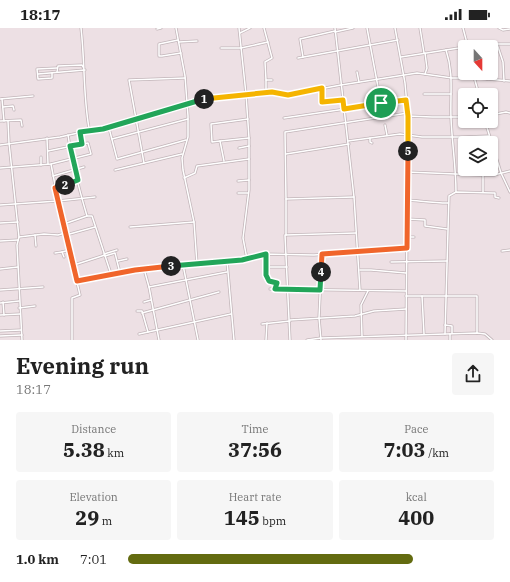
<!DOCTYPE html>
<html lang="en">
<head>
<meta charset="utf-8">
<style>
  body { margin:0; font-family:"IBM Plex Serif",serif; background:#f6f6f6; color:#222; height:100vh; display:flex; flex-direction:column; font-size:15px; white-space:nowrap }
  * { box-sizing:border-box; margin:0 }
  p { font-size:13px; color:#767676 }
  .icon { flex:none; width:22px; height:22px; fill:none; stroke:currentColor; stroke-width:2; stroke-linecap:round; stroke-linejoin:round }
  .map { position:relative; height:312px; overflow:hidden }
  .drawer { display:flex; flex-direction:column; background:#fff; flex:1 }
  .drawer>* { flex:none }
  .needle { width:26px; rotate:159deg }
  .fabs { position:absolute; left:458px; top:12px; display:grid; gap:8px }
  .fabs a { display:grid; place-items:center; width:40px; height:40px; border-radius:4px; background:#fff; box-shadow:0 1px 3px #0004; font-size:20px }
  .pin { position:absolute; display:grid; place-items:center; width:34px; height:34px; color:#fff; margin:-17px; border:2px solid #fff; border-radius:50%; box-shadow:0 1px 4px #0007 }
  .km { position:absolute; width:20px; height:20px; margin:-10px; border-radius:50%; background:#222; color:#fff; font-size:11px; line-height:20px; text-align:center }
  .round { display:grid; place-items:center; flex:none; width:42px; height:42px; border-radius:4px; background:#f6f6f6 }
  .headline { display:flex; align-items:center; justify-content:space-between; height:68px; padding:0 16px }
  h1 { font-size:22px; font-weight:700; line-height:30px }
  .figures { display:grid; grid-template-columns:repeat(3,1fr); gap:6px; height:68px; padding:4px 16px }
  .figures div { display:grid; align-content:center; border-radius:4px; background:#f6f6f6; text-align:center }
  .figures b { font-size:20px; font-weight:700 }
  .figures small { font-size:11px; font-weight:400 }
  .figures p { font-size:11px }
  ul { padding:0 16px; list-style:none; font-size:13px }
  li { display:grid; grid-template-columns:64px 48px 1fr; align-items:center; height:30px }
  li i { height:10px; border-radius:5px; background:#636b10 }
  .status { display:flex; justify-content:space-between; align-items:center; height:28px; padding:0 20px; background:#fff; direction:ltr }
  .status svg { height:11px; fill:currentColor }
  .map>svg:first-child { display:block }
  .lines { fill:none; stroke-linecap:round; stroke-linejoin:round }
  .street-casing { stroke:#c2b5b9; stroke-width:3 }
  .street { stroke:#fff; stroke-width:1.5 }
  .split-1-casing { stroke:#fff; stroke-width:8 }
  .split-2-casing { stroke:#fff; stroke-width:8 }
  .split-3-casing { stroke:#fff; stroke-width:8 }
  .split-4-casing { stroke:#fff; stroke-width:8 }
  .split-5-casing { stroke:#fff; stroke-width:8 }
  .split-6-casing { stroke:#fff; stroke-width:8 }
  .split-1 { stroke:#f5b400; stroke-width:5 }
  .split-2 { stroke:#22a559; stroke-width:5 }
  .split-3 { stroke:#f0652b; stroke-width:5 }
  .split-4 { stroke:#22a559; stroke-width:5 }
  .split-5 { stroke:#f0652b; stroke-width:5 }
  .split-6 { stroke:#f5b400; stroke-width:5 }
</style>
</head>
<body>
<div class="status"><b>18:17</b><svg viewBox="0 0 49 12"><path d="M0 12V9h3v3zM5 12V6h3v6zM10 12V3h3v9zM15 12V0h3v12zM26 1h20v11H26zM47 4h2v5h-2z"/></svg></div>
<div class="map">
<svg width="510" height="312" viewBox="0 0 510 312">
  <rect width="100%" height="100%" fill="#ede0e4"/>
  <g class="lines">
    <!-- street casing -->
    <g class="street-casing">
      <g id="street">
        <path d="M81,0c4,34 2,67 8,100l2,3"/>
        <path d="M176,0l9,48 3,40v21l-6,21 1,12 11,52 3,42"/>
        <path d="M239,0l7,66 3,44v52l-6,48 4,21"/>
        <path d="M264,0l8,30 -7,4 1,18"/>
        <path d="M335,0l19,169 6,93"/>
        <path d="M367,0l14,75"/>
        <path d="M395,0l10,55 3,33 -2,224"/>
        <path d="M420,0l4,25"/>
        <path d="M463,0l5,19"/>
        <path d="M499,0l4,2 7,-1"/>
        <path d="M157,1l4,-1"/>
        <path d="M335,4l18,-4"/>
        <path d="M240,5l10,-5"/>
        <path d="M178,12l-19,4v12h3l19,-3"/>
        <path d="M179,14l18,-1"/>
        <path d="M497,16l6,18 1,19"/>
        <path d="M467,19l30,-3h13"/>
        <path d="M221,20h20l27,-6"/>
        <path d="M446,22c8,24 4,43 5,68 1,25 5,49 5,74"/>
        <path d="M425,25l2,15 -2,6"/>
        <path d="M303,29l-3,-18 35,-8"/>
        <path d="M401,29l64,-10"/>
        <path d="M298,30l100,-18"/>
        <path d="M57,44l1,-6 24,-1 1,2"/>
        <path d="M357,44l2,10"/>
        <path d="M52,45v5l-14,1 -1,-10 20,-1"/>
        <path d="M473,45l6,22"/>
        <path d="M487,45v6"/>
        <path d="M38,46l47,-4"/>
        <path d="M322,61v11l1,2 20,-3"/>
        <path d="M266,64v-12h6"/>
        <path d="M424,66h27"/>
        <path d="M0,71l33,-3"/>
        <path d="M2,71l2,22"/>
        <path d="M3,79l10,-1 1,4"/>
        <path d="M491,87l15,-3 4,1"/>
        <path d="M408,88l24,1h33"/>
        <path d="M284,90l123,-18"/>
        <path d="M0,93l21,-1 1,6"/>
        <path d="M8,93l1,22 10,94"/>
        <path d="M485,93l16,52 9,19"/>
        <path d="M385,97l2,10"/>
        <path d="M109,100l8,31 69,-19"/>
        <path d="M68,107c4,27 11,54 19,81h5l19,58"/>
        <path d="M47,110l1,26"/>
        <path d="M370,110v4l2,1"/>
        <path d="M112,111l76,-20"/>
        <path d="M220,113l-8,1 -1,-18 37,-5"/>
        <path d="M348,113l52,-7 22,3h41l26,-1"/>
        <path d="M0,117l60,-8 27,-6 16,-2 84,-26 22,-5 62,-6 17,3 53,-10 76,-12 35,5h23l35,3"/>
        <path d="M239,120l10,-2"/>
        <path d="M48,123l34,-7 -2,-12"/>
        <path d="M286,126l63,-10"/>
        <path d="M41,129v8"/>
        <path d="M224,133l-4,-20 29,-3"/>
        <path d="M144,135l-15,-83 56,-2"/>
        <path d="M51,136l7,37 37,-4"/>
        <path d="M0,140l51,-4 40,-10 -3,-11 -6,1"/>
        <path d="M115,142l67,-16"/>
        <path d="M407,144l73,3h14l16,-4"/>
        <path d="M53,148l31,-9"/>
        <path d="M184,150l11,-5 2,-7 52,-7"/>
        <path d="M238,153l11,-1"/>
        <path d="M55,160l23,-8"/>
        <path d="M483,164v-17"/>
        <path d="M238,165h10"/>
        <path d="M286,171l68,-2"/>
        <path d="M407,172c14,1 26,3 41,3"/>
        <path d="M0,177l58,-4 22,94 -8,3v42"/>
        <path d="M407,191l18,1v6l22,3"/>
        <path d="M0,195l18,-1"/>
        <path d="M64,196l23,-8"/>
        <path d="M130,199l64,-5"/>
        <path d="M35,207l1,11"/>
        <path d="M66,207l29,-8"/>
        <path d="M286,207v-36l-1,-67 123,-19"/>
        <path d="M407,209h7"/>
        <path d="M0,213l18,-1"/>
        <path d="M502,223l8,-1"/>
        <path d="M55,225l7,-1"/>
        <path d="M104,226l13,-4"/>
        <path d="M266,226v13l3,14 8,2 -2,6"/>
        <path d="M105,228l10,-3 5,20"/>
        <path d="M64,229l-2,-5 8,-2"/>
        <path d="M118,233l9,-2"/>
        <path d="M227,233l7,79"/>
        <path d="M391,234l56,-1"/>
        <path d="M74,237l31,-10"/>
        <path d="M183,237l15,75"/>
        <path d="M266,239h21"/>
        <path d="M0,241l18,-2"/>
        <path d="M144,241l5,18 10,53"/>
        <path d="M360,242h11l35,3"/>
        <path d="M77,253l58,-11 107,-10 21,-6 51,1 93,-7"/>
        <path d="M149,259l78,-15"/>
        <path d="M270,261l136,2"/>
        <path d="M0,262l43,-3"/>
        <path d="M406,268h71v37"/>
        <path d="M422,268l2,38"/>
        <path d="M3,274l1,13"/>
        <path d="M144,274l7,-2"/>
        <path d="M0,275l19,-2"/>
        <path d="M19,280l16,-2"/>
        <path d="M137,283h5l6,21"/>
        <path d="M142,285l77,-21"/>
        <path d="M0,287l20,-1"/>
        <path d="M290,292l65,-4 19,-5 32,-2"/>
        <path d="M262,296l28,-3"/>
        <path d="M445,297l7,1v7"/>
        <path d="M0,303l21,-1"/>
        <path d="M139,306l92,-20"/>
        <path d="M445,306l4,-138 7,-4 37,1h2v4l4,1"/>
        <path d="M0,308l22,-1"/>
        <path d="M362,308l-1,-31 7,-14"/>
        <path d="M22,312l-5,-95 2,-8 25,-3 14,1 7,-2"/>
        <path d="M266,312l1,-17"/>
        <path d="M290,312l-5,-105 71,-2"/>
        <path d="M307,312l14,-2 156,-5 8,1 7,6"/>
        <path d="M321,312l-2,-22 3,-64"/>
        <path d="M450,312v-6"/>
      </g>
    </g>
    <!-- street -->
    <use href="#street" class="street"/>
  </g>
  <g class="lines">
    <!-- split-1 casing -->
    <g class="split-1-casing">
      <path id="split-1" d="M204,71l68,-7 16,3 34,-7v14l21,-2 1,9 37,-6"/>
    </g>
    <!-- split-2 casing -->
    <g class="split-2-casing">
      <path id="split-2" d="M65,157l13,-5 -8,-34 12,-2 -2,-12 23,-3 101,-30"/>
    </g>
    <!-- split-3 casing -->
    <g class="split-3-casing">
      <path id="split-3" d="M65,157l-10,3 22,93 58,-11 36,-4"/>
    </g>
    <!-- split-4 casing -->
    <g class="split-4-casing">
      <path id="split-4" d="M171,238l71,-6 24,-6v21l3,6 8,2 -2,6 45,1 1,-18"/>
    </g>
    <!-- split-5 casing -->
    <g class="split-5-casing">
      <path id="split-5" d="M321,244l1,-18 85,-6 1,-97"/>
    </g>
    <!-- split-6 casing -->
    <g class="split-6-casing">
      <path id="split-6" d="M381,75l25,-3 2,16v35"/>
    </g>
    <!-- split-1 -->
    <use href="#split-1" class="split-1"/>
    <!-- split-2 -->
    <use href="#split-2" class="split-2"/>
    <!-- split-3 -->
    <use href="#split-3" class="split-3"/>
    <!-- split-4 -->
    <use href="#split-4" class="split-4"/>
    <!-- split-5 -->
    <use href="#split-5" class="split-5"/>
    <!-- split-6 -->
    <use href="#split-6" class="split-6"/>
  </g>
</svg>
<div class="fabs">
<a><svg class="needle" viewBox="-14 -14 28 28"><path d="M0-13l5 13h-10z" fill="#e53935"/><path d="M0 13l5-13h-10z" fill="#767676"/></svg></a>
<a><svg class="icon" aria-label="locate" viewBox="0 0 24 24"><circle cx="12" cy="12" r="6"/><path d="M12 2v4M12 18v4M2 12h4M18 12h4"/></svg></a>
<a><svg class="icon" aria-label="layers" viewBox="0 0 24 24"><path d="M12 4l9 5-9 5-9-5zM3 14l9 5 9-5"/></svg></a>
</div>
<div class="pin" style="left:381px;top:75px;background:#1e9e55"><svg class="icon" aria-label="arrive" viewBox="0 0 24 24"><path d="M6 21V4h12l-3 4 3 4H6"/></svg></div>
<b class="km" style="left:204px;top:71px">1</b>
<b class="km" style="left:65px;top:157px">2</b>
<b class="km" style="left:171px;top:238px">3</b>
<b class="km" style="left:321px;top:244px">4</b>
<b class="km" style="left:408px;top:123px">5</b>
</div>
<section class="drawer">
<div class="headline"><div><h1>Evening run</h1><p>18:17</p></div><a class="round"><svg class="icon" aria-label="share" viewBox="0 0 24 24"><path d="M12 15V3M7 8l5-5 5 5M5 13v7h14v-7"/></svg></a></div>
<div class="figures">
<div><p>Distance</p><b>5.38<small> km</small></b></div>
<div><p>Time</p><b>37:56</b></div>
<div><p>Pace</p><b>7:03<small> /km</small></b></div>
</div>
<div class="figures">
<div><p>Elevation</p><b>29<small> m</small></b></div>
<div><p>Heart rate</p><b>145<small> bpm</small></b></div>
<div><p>kcal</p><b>400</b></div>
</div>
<ul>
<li><b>1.0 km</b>7:01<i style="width:78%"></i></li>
</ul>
</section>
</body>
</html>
